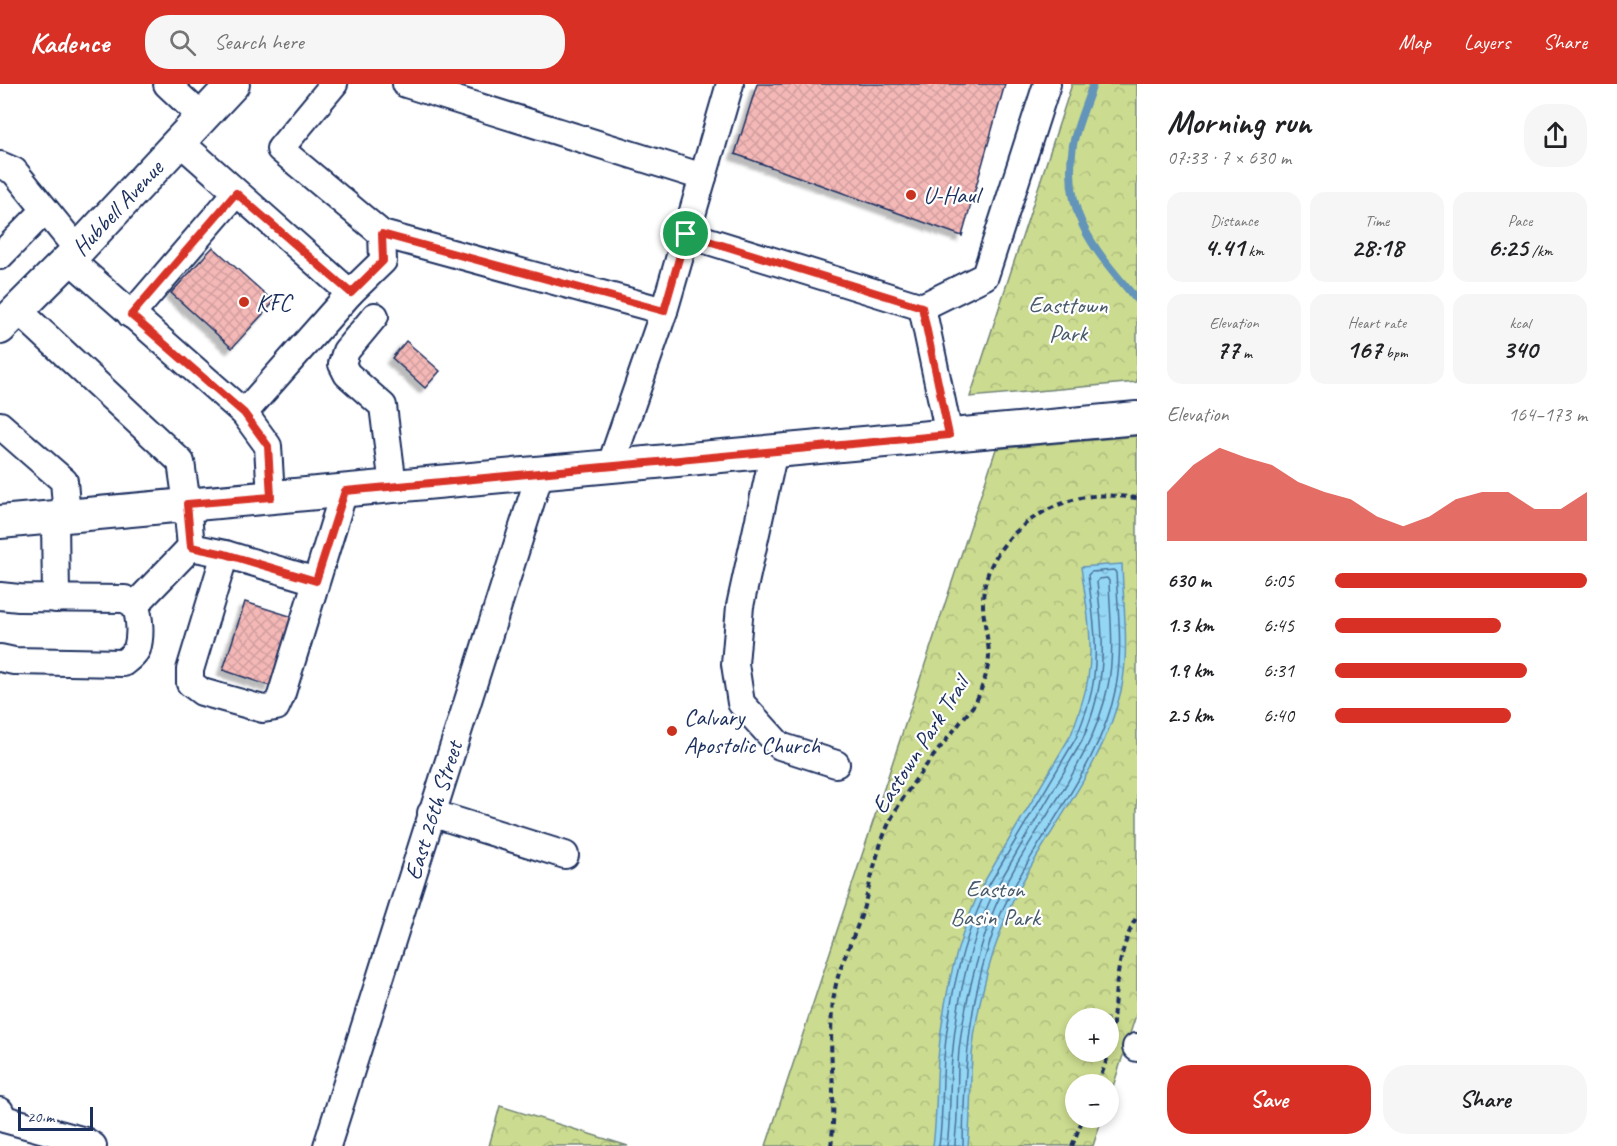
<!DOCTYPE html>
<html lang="en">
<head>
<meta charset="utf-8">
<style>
  body { margin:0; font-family:Caveat,sans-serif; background:#f6f6f6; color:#202124; height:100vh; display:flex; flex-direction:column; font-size:22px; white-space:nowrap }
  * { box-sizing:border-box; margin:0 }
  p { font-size:20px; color:#757577 }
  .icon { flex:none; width:33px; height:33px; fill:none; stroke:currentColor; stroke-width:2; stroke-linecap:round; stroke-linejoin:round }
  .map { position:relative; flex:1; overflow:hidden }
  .side { display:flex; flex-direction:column; background:#fff; width:480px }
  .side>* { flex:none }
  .fabs { position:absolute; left:1065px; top:924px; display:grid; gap:12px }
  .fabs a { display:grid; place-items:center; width:54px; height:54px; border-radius:50%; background:#fff; box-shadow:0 3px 9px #0003; font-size:30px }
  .scale { position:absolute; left:18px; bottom:15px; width:75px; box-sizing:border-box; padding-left:6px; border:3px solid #1b2f5e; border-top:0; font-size:16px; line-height:21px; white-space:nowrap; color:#1b2f5e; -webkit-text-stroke:4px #fff; paint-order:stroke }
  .pin { position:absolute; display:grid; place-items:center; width:51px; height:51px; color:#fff; margin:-26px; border:3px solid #fff; border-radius:50%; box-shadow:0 2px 6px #0007 }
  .round { display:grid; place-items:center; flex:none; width:63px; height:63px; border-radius:24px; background:#f6f6f6 }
  .summary { display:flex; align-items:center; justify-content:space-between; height:102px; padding:0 30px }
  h1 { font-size:33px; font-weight:700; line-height:45px }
  .figures { display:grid; grid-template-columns:repeat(3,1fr); gap:9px; height:102px; padding:6px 30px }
  .figures div { display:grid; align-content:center; border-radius:15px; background:#f6f6f6; text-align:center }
  .figures b { font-size:26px; font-weight:700 }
  .figures small { font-size:16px; font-weight:400 }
  .figures p { font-size:16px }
  .chart { height:168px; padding:12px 30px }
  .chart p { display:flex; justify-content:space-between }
  .chart svg { width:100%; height:108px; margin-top:6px; fill:#d93025; opacity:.7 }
  .action { display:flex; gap:12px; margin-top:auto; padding:12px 30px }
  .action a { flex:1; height:69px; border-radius:24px; background:#d93025; color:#fff; font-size:24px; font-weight:700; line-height:69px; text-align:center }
  .action a+a { background:#f6f6f6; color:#202124 }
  ul { padding:0 30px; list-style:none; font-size:20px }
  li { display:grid; grid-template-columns:96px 72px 1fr; align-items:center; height:45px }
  li i { height:15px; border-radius:8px; background:#d93025 }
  header { display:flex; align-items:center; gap:36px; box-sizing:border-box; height:84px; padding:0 30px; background:#d93025; color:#fff }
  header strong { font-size:28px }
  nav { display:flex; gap:33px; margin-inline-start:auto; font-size:21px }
  .search { width:420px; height:54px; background:#f6f6f6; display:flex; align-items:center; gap:15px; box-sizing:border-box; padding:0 21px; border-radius:24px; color:#757577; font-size:22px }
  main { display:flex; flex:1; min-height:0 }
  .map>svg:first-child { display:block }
  .forest { fill:url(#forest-crowns); stroke:#738576; stroke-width:1.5; fill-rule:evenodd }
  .water { fill:url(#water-ripples); stroke:#6494b9; stroke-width:1.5 }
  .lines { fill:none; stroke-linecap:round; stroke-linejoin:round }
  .shore { stroke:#4b729a; stroke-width:1.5 }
  .stream { stroke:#6494b9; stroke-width:8 }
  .building { fill:url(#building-cross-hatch); stroke:#1b2f5e; stroke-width:1.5; filter:url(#shadow) }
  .minor-casing { stroke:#1b2f5e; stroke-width:30 }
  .major-casing { stroke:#1b2f5e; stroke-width:36 }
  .path { stroke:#1b2f5e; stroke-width:4; stroke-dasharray:6 4.5; stroke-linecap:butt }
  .minor { stroke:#fff; stroke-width:26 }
  .major { stroke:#fff; stroke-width:32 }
  .route-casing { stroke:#fff; stroke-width:12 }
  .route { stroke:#d93025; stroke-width:8 }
  .poi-dot { fill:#c8321e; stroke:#fff; stroke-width:2 }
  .labels { text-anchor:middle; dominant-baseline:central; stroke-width:4.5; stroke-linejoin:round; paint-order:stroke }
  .poi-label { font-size:24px; fill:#1b2f5e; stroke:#fff; text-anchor:start }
  .street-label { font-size:24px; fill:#1b2f5e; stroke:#fff }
  .park-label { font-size:24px; fill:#475a6a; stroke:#fff }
</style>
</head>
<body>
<header>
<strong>Kadence</strong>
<div class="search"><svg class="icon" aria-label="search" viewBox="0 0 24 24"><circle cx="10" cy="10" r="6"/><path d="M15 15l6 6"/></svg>Search here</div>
<nav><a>Map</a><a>Layers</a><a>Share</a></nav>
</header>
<main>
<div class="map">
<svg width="1137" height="1062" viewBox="0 0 1137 1062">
  <defs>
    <pattern id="forest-crowns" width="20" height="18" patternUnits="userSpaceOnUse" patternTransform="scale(1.5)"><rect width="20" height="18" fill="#cbdb8f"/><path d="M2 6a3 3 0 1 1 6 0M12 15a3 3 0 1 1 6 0" fill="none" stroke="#aebc7e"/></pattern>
    <pattern id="water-ripples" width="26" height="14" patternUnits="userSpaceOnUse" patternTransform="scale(1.5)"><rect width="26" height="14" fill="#94d7f5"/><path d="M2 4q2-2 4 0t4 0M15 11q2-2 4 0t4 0" fill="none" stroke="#7fb9d4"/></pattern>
    <pattern id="building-cross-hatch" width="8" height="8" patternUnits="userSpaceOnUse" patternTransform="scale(1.5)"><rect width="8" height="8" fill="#f4b8b6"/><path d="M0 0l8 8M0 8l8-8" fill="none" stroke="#d19e9f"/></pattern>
    <filter id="shadow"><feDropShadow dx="-5.5" dy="5.5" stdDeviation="1.5" flood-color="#0004"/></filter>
  </defs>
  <rect width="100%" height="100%" fill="#fff"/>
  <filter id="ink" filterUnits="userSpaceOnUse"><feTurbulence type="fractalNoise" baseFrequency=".0167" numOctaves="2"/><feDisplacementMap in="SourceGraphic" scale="12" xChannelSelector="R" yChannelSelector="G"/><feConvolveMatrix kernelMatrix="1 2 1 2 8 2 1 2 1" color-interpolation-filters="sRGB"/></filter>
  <g filter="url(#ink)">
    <!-- forest -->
    <g class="forest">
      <path d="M1072,0h65v298l-167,15z"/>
      <path d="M1137,352v576l-28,87 -1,-15h-32v34h26l-9,28h-327l230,-697zM1076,934h32v34h-32z"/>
      <path d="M500,1022l128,40h-139z"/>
    </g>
    <!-- water -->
    <path class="water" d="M1122,480c1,41 8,86 -1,127 -20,86 -86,150 -117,231 -16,42 -28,88 -32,133 -2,30 -1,61 -4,91h-35c4,-29 3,-58 5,-87 5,-61 19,-122 46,-177l87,-147c7,-19 14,-38 17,-57 6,-36 -2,-75 -7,-111z"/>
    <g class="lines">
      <!-- shore -->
      <g class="shore">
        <path d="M939,1062c4,-29 3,-59 5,-88 5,-60 18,-119 45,-173l87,-147c8,-20 16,-41 18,-62 4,-34 -2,-68 -6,-101l3,-3 23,-2 2,3c2,38 7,77 0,114 -16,84 -84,152 -117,231 -30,72 -35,151 -36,228"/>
        <path d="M947,1062c4,-29 2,-59 5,-88 5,-59 17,-117 44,-170l86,-147c26,-60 22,-96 15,-159l2,-3 8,-1 2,3c1,35 6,71 -1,105 -17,86 -86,150 -117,231 -15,43 -27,88 -32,133 -2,21 -1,43 -2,64 0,11 -2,21 -2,32"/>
      </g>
      <!-- stream -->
      <path class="stream" d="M1093,0c-6,18 -17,43 -20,61 -11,71 22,105 64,155"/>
    </g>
    <!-- building -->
    <g class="building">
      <path d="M757,0h248l-43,152 -227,-82z"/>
      <path d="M213,163l61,55 -42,46 -61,-55z"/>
      <path d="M406,257l34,30 -15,17 -33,-30z"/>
      <path d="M245,518l48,15 -23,69 -47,-16z"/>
    </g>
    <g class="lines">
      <!-- minor casing -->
      <g class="minor-casing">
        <g id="minor">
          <path d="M167,0l36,34"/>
          <path d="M334,0l-54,65 102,85 1,27 -33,32"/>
          <path d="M406,0l297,93"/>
          <path d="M0,81l14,6 64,79"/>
          <path d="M382,150l282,77"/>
          <path d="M686,150l236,73 63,-31 62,-192"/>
          <path d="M0,172l45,-46"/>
          <path d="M69,175l175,154 106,-120 -170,-151"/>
          <path d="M922,223l27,128"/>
          <path d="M18,226l163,152 6,42 4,43 34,7"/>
          <path d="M131,231l105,-122"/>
          <path d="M375,232l-29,35 -4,13 5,10 36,32 10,80"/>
          <path d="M244,329l24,33 3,51"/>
          <path d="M0,341l64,56 3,36"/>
          <path d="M774,367l-34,155 -5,58 6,39 39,43 56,18"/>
          <path d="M610,383l54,-156 66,-227"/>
          <path d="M55,433l1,82"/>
          <path d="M316,497l-91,-27 -35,116v13l12,9 61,17 13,-2 5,-11 63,-205"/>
          <path d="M0,512l19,2 106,1 10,6c5,12 6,31 2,44 -3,6 -9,10 -14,14l-109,-2 -14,-3"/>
          <path d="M135,521l56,-58"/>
          <path d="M431,729l134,42"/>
          <path d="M1136,963l1,1"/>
          <path d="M0,1027l4,8 81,22 8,5"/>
          <path id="s1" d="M327,1062l213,-673"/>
        </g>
      </g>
      <!-- major casing -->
      <g class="major-casing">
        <g id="major">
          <path id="s2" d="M0,244l78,-78 155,-166"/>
          <path d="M0,438l1137,-104"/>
        </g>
      </g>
      <!-- path -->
      <g class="path">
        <path d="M1112,953c3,-42 4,-83 25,-121"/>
        <path d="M1098,1000l12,-33"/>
        <path d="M831,1062c7,-50 -5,-100 3,-151 4,-29 19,-54 28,-82 9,-30 14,-63 28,-92 22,-43 57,-80 86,-119 6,-15 13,-31 13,-48 -1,-17 -6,-34 -6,-51 0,-56 52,-97 103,-106 17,-3 34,-1 51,1"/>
        <path d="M1072,1062l11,-28"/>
      </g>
      <!-- minor -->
      <use href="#minor" class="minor"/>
      <!-- major -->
      <use href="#major" class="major"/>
    </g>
  </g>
  <g class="lines" filter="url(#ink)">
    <!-- route casing -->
    <g class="route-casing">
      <path id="route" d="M236,109l115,100 32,-32 -1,-27 282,77 22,-77 236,73 27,128 -604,56 -29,90 -91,-27 -34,-7 -4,-43 84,-7 -3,-51 -24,-33 -113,-98z"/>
    </g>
    <!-- route -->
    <use href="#route" class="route"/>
  </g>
  <!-- markers -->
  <g class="poi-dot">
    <circle cx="911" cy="111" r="6"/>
    <circle cx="244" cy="218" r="6"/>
    <circle cx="672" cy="647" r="6"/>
  </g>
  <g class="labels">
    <!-- poi labels -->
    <g class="poi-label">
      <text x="923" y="111">U-Haul</text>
      <text x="256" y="218">KFC</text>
      <text x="684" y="633">Calvary<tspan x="684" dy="28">Apostolic Church</tspan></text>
    </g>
    <!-- street labels -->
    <g class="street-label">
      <text stroke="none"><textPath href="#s2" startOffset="168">Hubbell Avenue</textPath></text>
      <text transform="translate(920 661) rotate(-57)">Eastown Park Trail</text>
      <text stroke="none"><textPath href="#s1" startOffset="352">East 26th Street</textPath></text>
    </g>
    <!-- park labels -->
    <g class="park-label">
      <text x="1068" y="221">Easttown<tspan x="1068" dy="28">Park</tspan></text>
      <text x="995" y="805">Easton<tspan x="995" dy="28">Basin Park</tspan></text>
    </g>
  </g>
</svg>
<div class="fabs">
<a>+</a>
<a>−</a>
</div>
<div class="scale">20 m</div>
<div class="pin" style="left:686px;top:150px;background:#1e9e55"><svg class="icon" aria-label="arrive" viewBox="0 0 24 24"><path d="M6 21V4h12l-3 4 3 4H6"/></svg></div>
</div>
<section class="side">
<div class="summary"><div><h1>Morning run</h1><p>07:33 · 7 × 630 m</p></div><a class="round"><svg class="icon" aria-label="share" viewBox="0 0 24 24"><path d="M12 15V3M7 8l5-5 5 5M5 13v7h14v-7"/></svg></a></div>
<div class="figures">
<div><p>Distance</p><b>4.41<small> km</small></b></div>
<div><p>Time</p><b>28:18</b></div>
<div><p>Pace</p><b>6:25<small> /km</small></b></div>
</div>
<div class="figures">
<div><p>Elevation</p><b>77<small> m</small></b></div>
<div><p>Heart rate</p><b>167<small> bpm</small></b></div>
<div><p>kcal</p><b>340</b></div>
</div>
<div class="chart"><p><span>Elevation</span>164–173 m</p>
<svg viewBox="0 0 160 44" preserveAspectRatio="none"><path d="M0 44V24L10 13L20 6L30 10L40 13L50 20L60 24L70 27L80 34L90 38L100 34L110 27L120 24L130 24L140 31L150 31L160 24V44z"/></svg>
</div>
<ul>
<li><b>630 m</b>6:05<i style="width:100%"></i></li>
<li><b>1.3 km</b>6:45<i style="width:66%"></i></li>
<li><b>1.9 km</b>6:31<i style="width:76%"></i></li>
<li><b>2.5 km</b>6:40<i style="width:70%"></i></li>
</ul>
<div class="action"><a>Save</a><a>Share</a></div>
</section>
</main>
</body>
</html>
